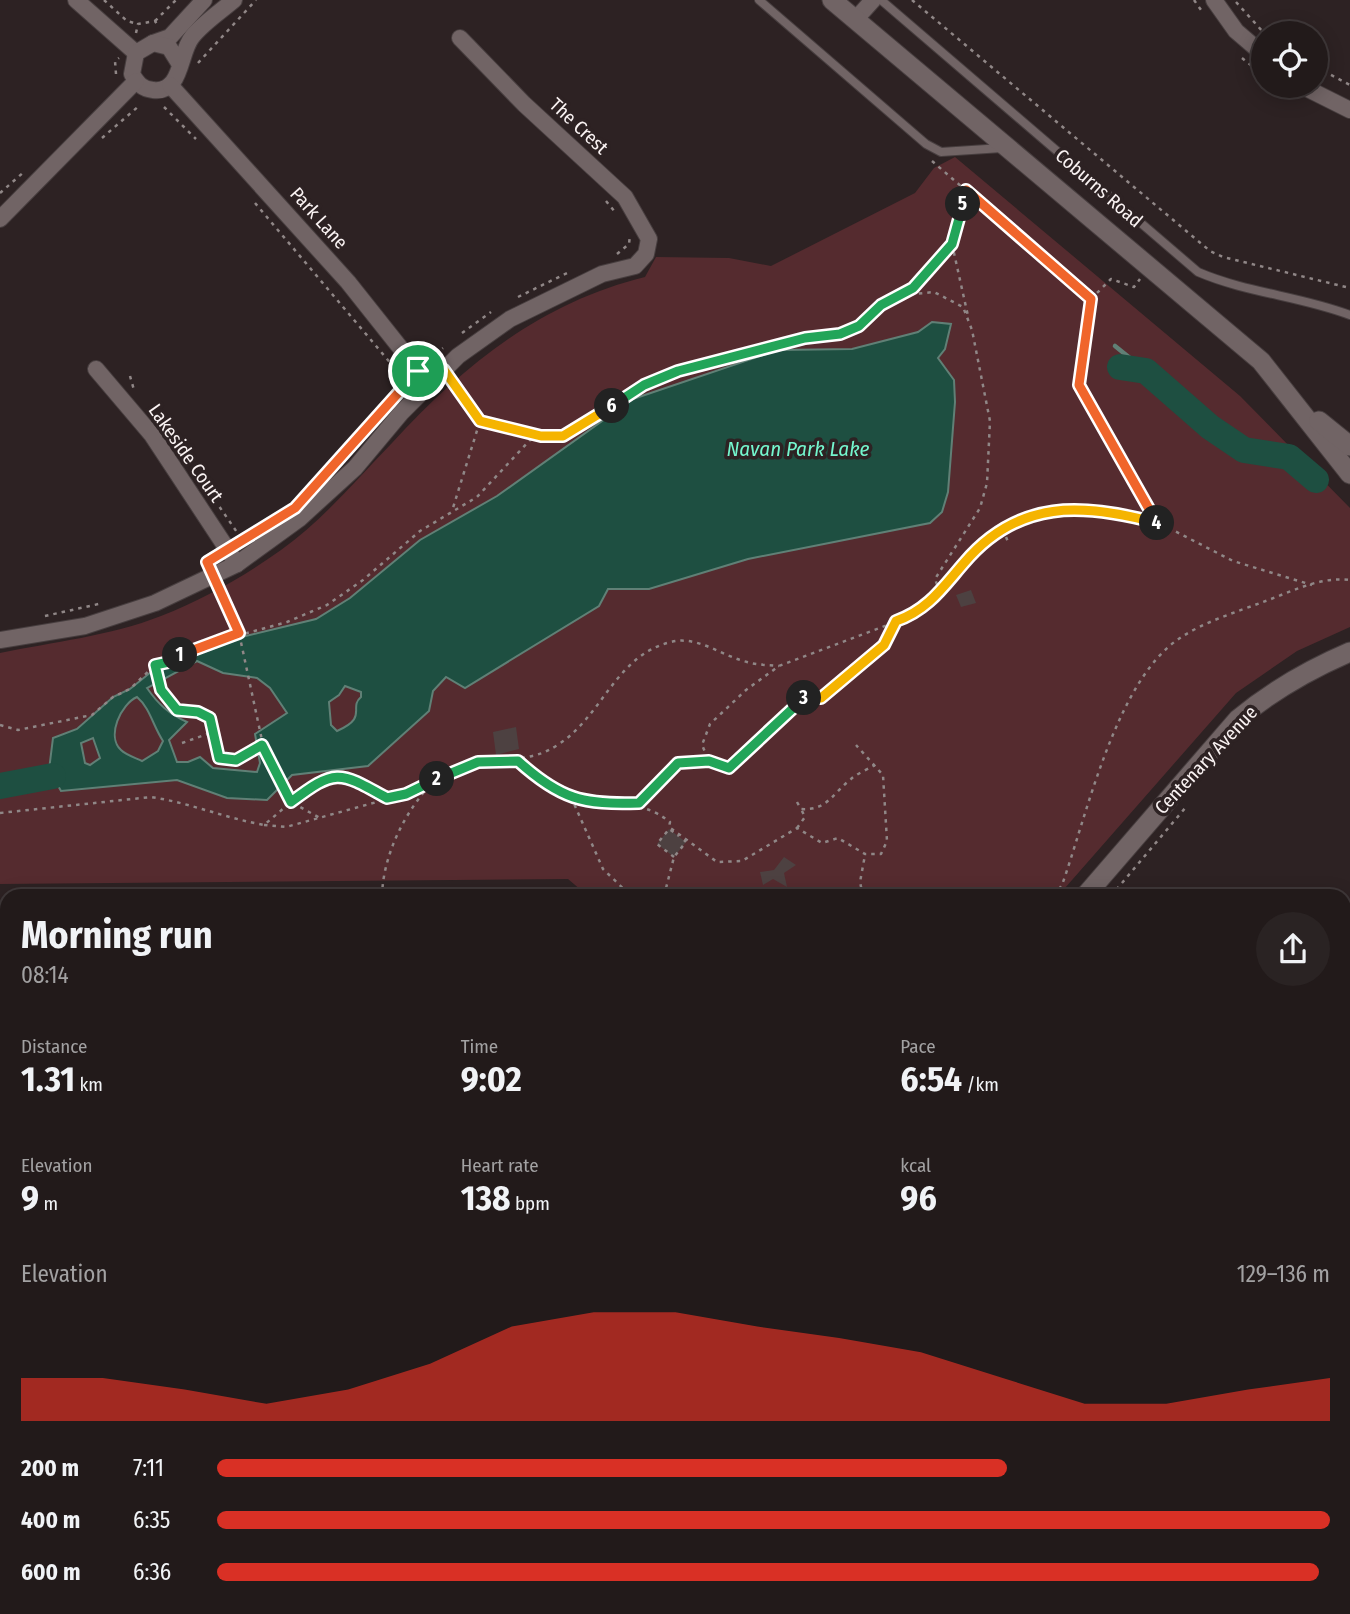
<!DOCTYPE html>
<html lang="en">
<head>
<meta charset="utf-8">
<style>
  body { margin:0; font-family:"Fira Sans Condensed",sans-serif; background:#2a2323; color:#f1f3f6; height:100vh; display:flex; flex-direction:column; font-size:26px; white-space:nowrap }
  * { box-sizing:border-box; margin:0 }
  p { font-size:23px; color:#a2a1a2 }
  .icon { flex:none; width:38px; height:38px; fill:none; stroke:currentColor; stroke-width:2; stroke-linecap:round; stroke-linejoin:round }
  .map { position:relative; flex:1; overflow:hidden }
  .details { position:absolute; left:0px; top:889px; width:1351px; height:726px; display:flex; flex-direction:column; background:#221a1a; border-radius:21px 21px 0 0; box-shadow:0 4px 18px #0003,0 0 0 2px #3f3839 }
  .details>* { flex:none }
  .buttons { position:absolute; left:1251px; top:21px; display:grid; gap:14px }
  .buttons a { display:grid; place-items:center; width:77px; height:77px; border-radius:50%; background:#221a1a; box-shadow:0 4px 18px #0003,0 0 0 2px #3f3839; font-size:35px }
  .pin { position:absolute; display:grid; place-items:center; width:60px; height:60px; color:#fff; margin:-30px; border:4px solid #fff; border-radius:50%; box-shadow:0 2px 7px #0007 }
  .km { position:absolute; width:35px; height:35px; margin:-18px; border-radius:50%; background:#222; color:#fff; font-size:19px; line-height:35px; text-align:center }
  .round { display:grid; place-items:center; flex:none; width:74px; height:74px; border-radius:37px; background:#2a2323 }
  .head { display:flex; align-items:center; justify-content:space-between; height:119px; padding:0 21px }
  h1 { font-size:38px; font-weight:700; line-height:52px }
  .stats { display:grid; grid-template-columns:repeat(3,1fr); gap:10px; height:119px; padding:7px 21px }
  .stats div { display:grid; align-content:center }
  .stats b { font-size:35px; font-weight:700 }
  .stats small { font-size:19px; font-weight:400 }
  .stats p { font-size:19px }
  .chart { height:196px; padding:14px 21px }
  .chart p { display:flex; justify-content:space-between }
  .chart svg { width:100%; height:126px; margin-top:7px; fill:#d93025; opacity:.7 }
  ul { padding:0 21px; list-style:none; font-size:23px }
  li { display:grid; grid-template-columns:112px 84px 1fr; align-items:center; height:52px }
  li i { height:18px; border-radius:9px; background:#d93025 }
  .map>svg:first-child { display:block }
  .green { fill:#552b2f }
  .water { fill:#1e4f41; stroke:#608076; stroke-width:2; fill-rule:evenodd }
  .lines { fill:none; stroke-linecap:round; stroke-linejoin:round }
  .stream { stroke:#608076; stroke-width:4.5 }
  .river { stroke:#1e4f41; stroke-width:26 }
  .building { fill:#4d4141 }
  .service-casing { stroke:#473e3f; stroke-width:10 }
  .minor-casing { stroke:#473e3f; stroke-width:18 }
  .tertiary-casing { stroke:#473e3f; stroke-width:21 }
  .path { stroke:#908787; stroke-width:2.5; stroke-dasharray:3.5 5; stroke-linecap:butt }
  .service { stroke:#716465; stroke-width:8 }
  .minor { stroke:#716465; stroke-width:16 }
  .tertiary { stroke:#716465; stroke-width:19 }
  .split-1-casing { stroke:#fff; stroke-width:14 }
  .split-2-casing { stroke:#fff; stroke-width:14 }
  .split-3-casing { stroke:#fff; stroke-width:14 }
  .split-4-casing { stroke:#fff; stroke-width:14 }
  .split-5-casing { stroke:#fff; stroke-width:14 }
  .split-6-casing { stroke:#fff; stroke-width:14 }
  .split-7-casing { stroke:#fff; stroke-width:14 }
  .split-1 { stroke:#f0652b; stroke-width:9 }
  .split-2 { stroke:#22a559; stroke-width:9 }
  .split-3 { stroke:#22a559; stroke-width:9 }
  .split-4 { stroke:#f5b400; stroke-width:9 }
  .split-5 { stroke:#f0652b; stroke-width:9 }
  .split-6 { stroke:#22a559; stroke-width:9 }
  .split-7 { stroke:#f5b400; stroke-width:9 }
  .labels { text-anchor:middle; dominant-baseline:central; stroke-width:7; stroke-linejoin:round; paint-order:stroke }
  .street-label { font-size:19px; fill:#faf3f3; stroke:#2d2223 }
  .water-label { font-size:21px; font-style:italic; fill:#74f6ce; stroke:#2d2223 }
</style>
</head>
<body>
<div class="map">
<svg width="1350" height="1614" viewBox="0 0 1350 1614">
  <rect width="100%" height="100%" fill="#2d2223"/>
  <!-- green -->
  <path class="green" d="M955,157l285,239 110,112v119l-53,24 -61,42 -178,203h-470l-20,-17 -568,5v-231c53,-11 110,-17 161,-37 43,-17 82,-39 120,-66 42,-30 75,-70 111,-107 72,-78 148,-140 253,-166l11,-20 73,1 42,8 144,-73 19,-25z"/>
  <!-- water -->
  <path class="water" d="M932,322l19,2 -6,25 -7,9 16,22 1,22 -7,90 -6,20 -12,11 -182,36 -99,30h-41l-9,17 -134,82 -19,-11 -13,14 -4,20 -61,55 -76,9 -25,25 -40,-2 -50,-18 -116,11 -12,-21 4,-32 24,-9 36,-32 17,-8 26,-21 69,-27 91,-22 34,-21 70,-58 77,-44 136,-97 145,-49 74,-1 66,-17zM197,661l26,12 34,5 13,10 17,25 -32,21 5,29 -3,9 -44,-4 -13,-11 -12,5h-11l-8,-22 18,-18c-18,-8 -29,-18 -40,-34zM345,686l16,6v5c-13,11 8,20 -24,34l-6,-6 -2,-23 10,-7zM137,697c13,11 16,29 26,44l-5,10 -16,10c-6,-3 -16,-6 -21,-11 -15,-14 0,-46 16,-53zM93,738l7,20 -10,7 -5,-2 -4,-20z"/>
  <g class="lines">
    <!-- stream -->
    <path class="stream" d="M1115,346l31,25"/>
    <!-- river -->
    <g class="river">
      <path d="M1120,367l26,4 64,56 34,23 45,7 27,23"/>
      <path d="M0,786l53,-10"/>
    </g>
  </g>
  <!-- building -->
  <g class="building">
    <path d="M971,590l5,13 -15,4 -5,-12z"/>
    <path d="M516,727l3,22 -23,6 -3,-23z"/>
    <path d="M669,829l17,13 -12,15 -17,-13z"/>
    <path d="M784,857l12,8 -12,8 3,14 -14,-8 -10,6 -3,-13 14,-2z"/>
  </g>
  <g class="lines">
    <!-- service casing -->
    <g class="service-casing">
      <g id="service">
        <path d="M759,0l167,144 15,8 61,-4"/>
        <path d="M881,0l317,272c49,21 102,24 152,43"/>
      </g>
    </g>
    <!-- minor casing -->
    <g class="minor-casing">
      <g id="minor">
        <path d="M76,0l60,53"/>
        <path d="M1214,0l22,31 28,24"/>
        <path d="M855,20l18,-20"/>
        <path d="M153,43l17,-6 34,-37"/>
        <path d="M179,63l-10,-16 -16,-4 -17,10 -4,21c5,9 10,15 21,16 29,4 26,-37 39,-53 11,-14 28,-25 42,-37"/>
        <path d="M170,85l178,197 81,102"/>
        <path d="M1302,86l48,24"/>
        <path d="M0,219l136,-138"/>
        <path d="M96,369l56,66 85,129"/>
        <path d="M0,640l85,-14 70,-23 82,-39 62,-45 56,-51 46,-55 57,-57 52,-37 92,-45 33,-8 11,-12 3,-15 -24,-42 -101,-93 -64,-66"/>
        <path d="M1344,959l6,5"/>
        <path d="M0,997l7,-3"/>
        <path d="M0,1085l7,9"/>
        <path d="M1345,1153l5,-30"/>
        <path d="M0,1234l7,-8"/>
        <path d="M1344,1506l6,4"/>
        <path d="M258,1608l7,6"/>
        <path d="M749,1608l6,6"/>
        <path d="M1038,1608l3,6"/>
        <path d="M907,1614l12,-6"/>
        <path d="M1143,1614l6,-6"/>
      </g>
    </g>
    <!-- tertiary casing -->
    <g class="tertiary-casing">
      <g id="tertiary">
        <path d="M832,0l429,361 89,113"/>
        <path d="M1319,421l31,25"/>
        <path d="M1085,896l153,-177c35,-29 70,-49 112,-67"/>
        <path d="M452,1614l6,-6"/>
      </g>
    </g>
    <!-- path -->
    <g class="path">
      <path d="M104,0l23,21 11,3"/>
      <path d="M912,0l298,251 13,6 127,31"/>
      <path d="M1194,0l7,10"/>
      <path d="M1236,2l28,31"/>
      <path d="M155,21l21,-21"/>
      <path d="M136,33l2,-9 17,-3 3,5"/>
      <path d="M1242,58l22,18"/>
      <path d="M198,63l58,-63"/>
      <path d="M1316,67l34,18"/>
      <path d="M116,74l-1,-13 4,-3"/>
      <path d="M1277,86l12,9"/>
      <path d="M164,107l32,32"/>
      <path d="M102,138l38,-33"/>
      <path d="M932,161l159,138 -12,86 80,138 74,38 79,24"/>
      <path d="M0,193l25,-22"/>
      <path d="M606,201l9,11"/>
      <path d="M255,203l138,163 10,19"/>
      <path d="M952,244l16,72"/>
      <path d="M617,254l12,-10 1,-9"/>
      <path d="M904,294l48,-50 14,-54"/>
      <path d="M518,297l51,-25"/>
      <path d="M1091,299l20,-20 23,8 6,-8"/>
      <path d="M462,333l29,-21"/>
      <path d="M429,359l14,-11"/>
      <path d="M130,376l4,14"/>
      <path d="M451,381l29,40 -28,90"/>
      <path d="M480,421l58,14"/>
      <path d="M366,429l42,-48"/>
      <path d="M210,493l33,48"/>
      <path d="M1003,529l5,13"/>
      <path d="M220,587l19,46 24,112 28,57c45,-34 48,-32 96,-4"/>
      <path d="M940,593c16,-21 32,-44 53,-60 49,-36 112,-24 166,-10"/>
      <path d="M45,616l58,-13"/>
      <path d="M155,665l6,25 16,20 21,2 12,6 9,40 17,2 27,-15"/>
      <path d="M0,725l18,5 74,-15 21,-18 17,-8 25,-24 14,-3 20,-13 98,-27 40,-17 36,-25 57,-49 57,-34 53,-57 11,-4h22l81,-51 34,-14 127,-33 35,-4 19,-8 22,-21 22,-10 31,-3 29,15 9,23 18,91 -3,62 -7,25 -45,71 5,14 -26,22 -135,51 -33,24 -36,34 -8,21 7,16"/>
      <path d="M182,743l31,-11"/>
      <path d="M518,761c42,38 65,44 121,42l39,-40 31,-2 20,7 75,-70h17l63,-53 11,-23"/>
      <path d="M571,797l32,72 28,27"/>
      <path d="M797,802l4,7c26,2 32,-16 50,-30 7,-6 17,-10 24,-14"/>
      <path d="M622,805c21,2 31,4 48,17l-1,5 48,35 25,-1 55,-33 25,15 16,-5 27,16h16l6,-13 -4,-66 -27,-30"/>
      <path d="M0,813l151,-16c39,6 74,21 113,28l27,-23 29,16"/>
      <path d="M264,825l22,2 120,-33 28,-14"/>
      <path d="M797,828l8,-11 -4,-8"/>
      <path d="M674,857l-17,-13 12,-15 10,7"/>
      <path d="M382,896c1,-41 23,-85 51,-114 8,-9 32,-17 44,-20 29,-7 51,3 82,-18 44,-29 57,-89 112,-102 26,-7 51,14 76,20 10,3 21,3 32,4"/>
      <path d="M664,896l10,-39 12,-15 -2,-2"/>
      <path d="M863,896l-3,-14 5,-27"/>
      <path d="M1054,896l8,-11c25,-70 54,-205 118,-247 24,-16 56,-26 83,-36 28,-10 57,-26 87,-22"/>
      <path d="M1111,896l75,-89"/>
      <path d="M0,1018l7,-1"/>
      <path d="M0,1058l7,7"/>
      <path d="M1344,1071l6,-13"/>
      <path d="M0,1112l7,12"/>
      <path d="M1344,1173l6,2"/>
      <path d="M0,1262l7,-8"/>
      <path d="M1344,1604l6,-7"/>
      <path d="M1015,1608l3,6"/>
      <path d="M423,1614l6,-6"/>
      <path d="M483,1614l6,-6"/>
      <path d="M877,1614l9,-6"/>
      <path d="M944,1614l15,-6"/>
      <path d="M1335,1614l5,-6"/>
    </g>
    <!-- service -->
    <use href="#service" class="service"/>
    <!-- minor -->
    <use href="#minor" class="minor"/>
    <!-- tertiary -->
    <use href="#tertiary" class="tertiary"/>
  </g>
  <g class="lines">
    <!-- split-1 casing -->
    <g class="split-1-casing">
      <path id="split-1" d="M180,655l59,-22 -32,-71 88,-54 123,-137"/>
    </g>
    <!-- split-2 casing -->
    <g class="split-2-casing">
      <path id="split-2" d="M180,655l-11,7 -14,3 6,25 16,20 21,2 12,6 9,40 17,2 26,-15 29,57c45,-34 48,-31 96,-4l19,-4 31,-15"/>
    </g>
    <!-- split-3 casing -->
    <g class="split-3-casing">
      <path id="split-3" d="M437,779l41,-17 40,-1c42,38 65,44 121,42l39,-40 31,-2 20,7 75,-70"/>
    </g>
    <!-- split-4 casing -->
    <g class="split-4-casing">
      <path id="split-4" d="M804,698h17l63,-53 12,-24c32,-11 47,-34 68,-58 54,-64 119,-60 193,-40"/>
    </g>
    <!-- split-5 casing -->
    <g class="split-5-casing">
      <path id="split-5" d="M963,204l3,-14 125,109 -12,86 78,138"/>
    </g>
    <!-- split-6 casing -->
    <g class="split-6-casing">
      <path id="split-6" d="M612,406l32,-21 34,-14 127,-33 35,-4 19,-8 22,-21 32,-17 39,-44 11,-40"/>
    </g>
    <!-- split-7 casing -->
    <g class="split-7-casing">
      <path id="split-7" d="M418,371l11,-12 15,11 36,51 61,15h22l49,-30"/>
    </g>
    <!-- split-1 -->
    <use href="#split-1" class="split-1"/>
    <!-- split-2 -->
    <use href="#split-2" class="split-2"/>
    <!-- split-3 -->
    <use href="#split-3" class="split-3"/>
    <!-- split-4 -->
    <use href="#split-4" class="split-4"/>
    <!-- split-5 -->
    <use href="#split-5" class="split-5"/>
    <!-- split-6 -->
    <use href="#split-6" class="split-6"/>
    <!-- split-7 -->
    <use href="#split-7" class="split-7"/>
  </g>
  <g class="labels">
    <!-- street labels -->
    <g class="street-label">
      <text transform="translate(579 126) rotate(43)">The Crest</text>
      <text transform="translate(1099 188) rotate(41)">Coburns Road</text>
      <text transform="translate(319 218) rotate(48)">Park Lane</text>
      <text transform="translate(186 453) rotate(55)">Lakeside Court</text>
      <text transform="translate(1206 760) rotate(-47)">Centenary Avenue</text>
    </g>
    <!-- water labels -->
    <g class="water-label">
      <text x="798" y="449">Navan Park Lake</text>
    </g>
  </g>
</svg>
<div class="buttons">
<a><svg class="icon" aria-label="locate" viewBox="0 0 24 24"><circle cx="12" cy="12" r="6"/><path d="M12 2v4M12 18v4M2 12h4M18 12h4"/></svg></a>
</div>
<div class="pin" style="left:418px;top:371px;background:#1e9e55"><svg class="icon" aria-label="arrive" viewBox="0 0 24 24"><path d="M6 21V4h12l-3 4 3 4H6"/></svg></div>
<b class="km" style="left:180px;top:655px">1</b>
<b class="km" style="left:437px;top:779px">2</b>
<b class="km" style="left:804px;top:698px">3</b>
<b class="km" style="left:1157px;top:523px">4</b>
<b class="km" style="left:963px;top:204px">5</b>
<b class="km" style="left:612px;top:406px">6</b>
<section class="details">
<div class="head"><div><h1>Morning run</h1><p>08:14</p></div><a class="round"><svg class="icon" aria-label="share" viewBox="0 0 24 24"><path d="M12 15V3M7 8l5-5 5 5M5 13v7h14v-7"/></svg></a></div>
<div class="stats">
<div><p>Distance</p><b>1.31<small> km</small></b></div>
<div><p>Time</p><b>9:02</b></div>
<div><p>Pace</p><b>6:54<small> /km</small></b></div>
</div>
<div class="stats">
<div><p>Elevation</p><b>9<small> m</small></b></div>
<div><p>Heart rate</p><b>138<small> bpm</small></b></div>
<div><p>kcal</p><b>96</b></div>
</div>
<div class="chart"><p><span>Elevation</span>129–136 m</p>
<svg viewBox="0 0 160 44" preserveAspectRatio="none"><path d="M0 44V29L10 29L20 33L30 38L40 33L50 24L60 11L70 6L80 6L90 11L100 15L110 20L120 29L130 38L140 38L150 33L160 29V44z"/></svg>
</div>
<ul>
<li><b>200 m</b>7:11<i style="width:71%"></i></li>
<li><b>400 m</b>6:35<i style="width:100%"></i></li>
<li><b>600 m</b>6:36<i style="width:99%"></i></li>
</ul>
</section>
</div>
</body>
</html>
